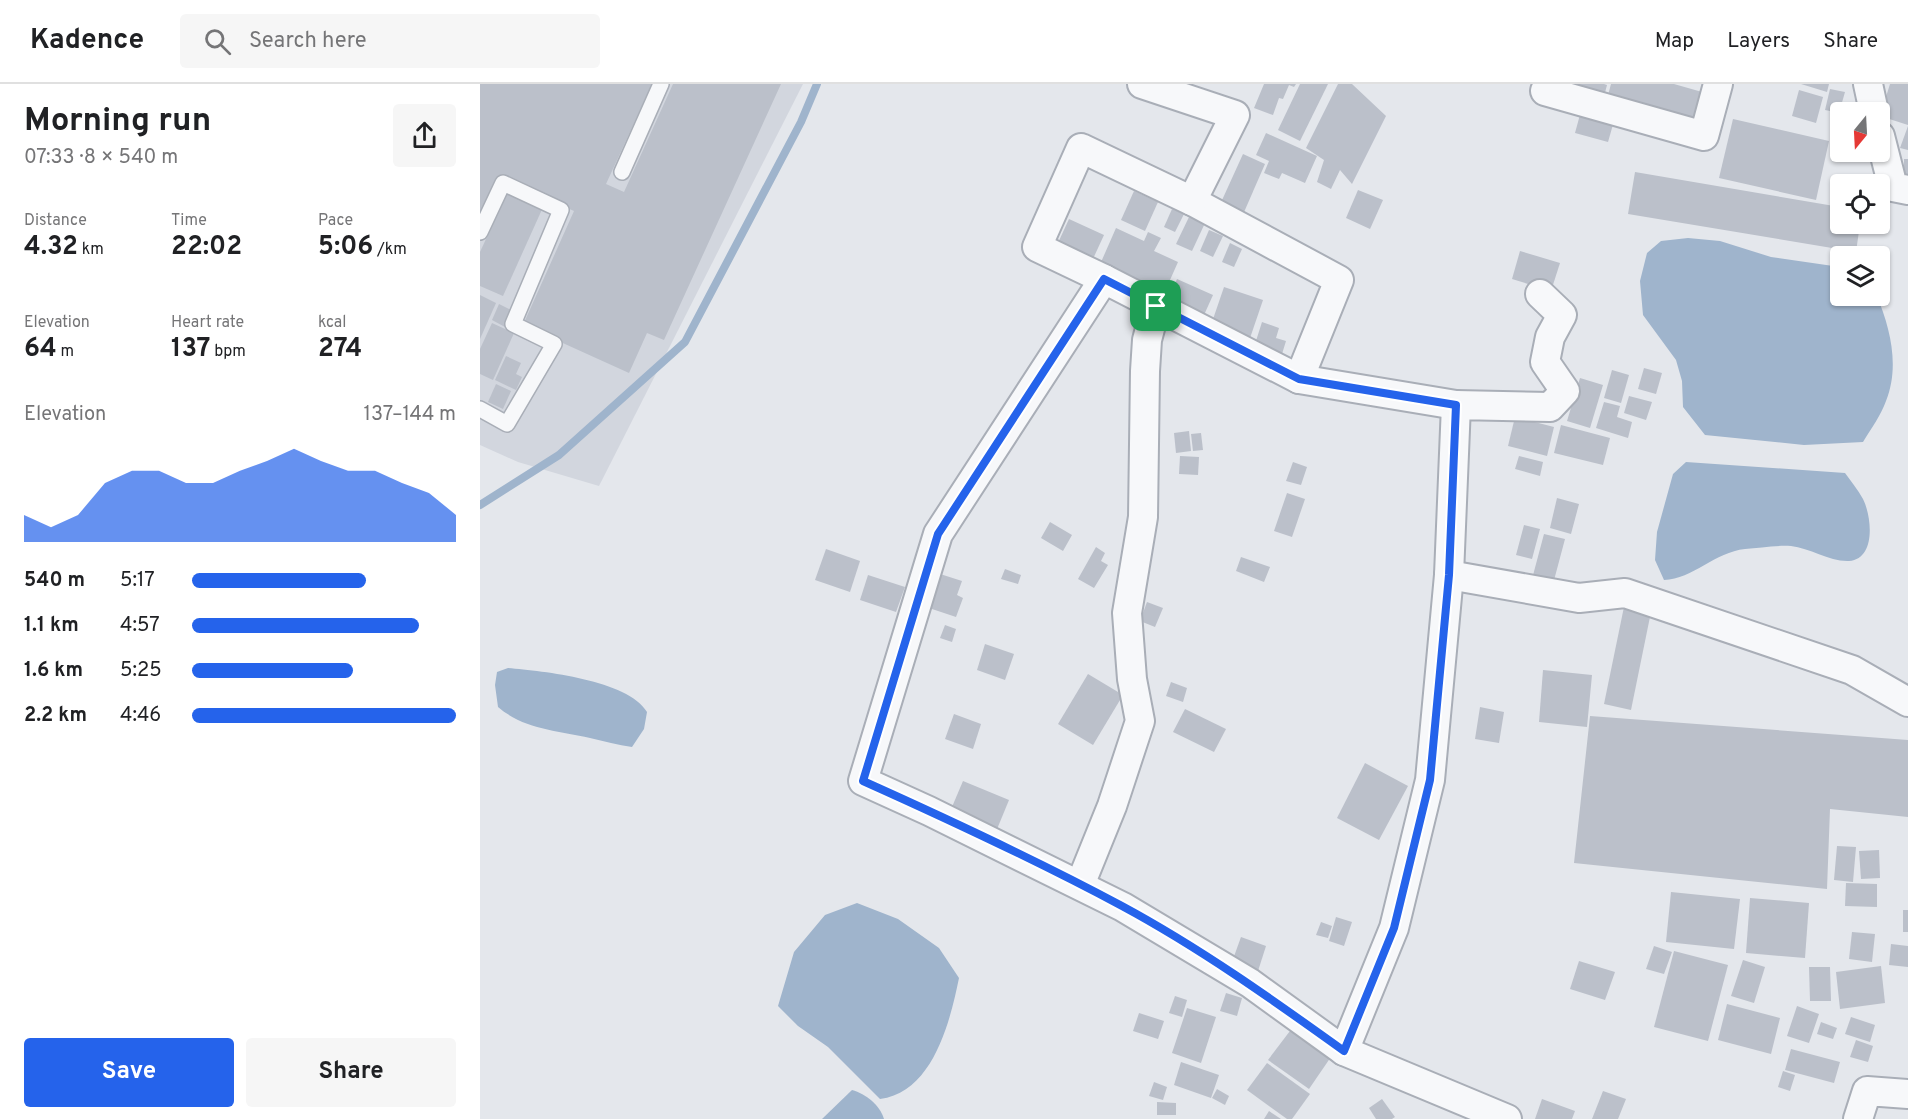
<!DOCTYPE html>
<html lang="en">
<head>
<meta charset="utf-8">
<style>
  body { margin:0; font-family:Overpass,sans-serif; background:#f6f6f6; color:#202124; height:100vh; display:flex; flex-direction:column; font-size:22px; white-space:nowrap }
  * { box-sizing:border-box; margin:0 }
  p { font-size:20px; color:#757577 }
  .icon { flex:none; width:33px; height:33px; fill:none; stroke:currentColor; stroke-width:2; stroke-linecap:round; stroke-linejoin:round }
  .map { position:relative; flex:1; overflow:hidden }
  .sheet { display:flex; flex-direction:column; background:#fff; width:480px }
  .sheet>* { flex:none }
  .needle { width:39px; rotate:198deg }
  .controls { position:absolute; left:1350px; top:18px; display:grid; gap:12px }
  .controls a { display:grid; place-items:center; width:60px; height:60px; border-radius:6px; background:#fff; box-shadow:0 2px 4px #0004; font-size:30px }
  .pin { position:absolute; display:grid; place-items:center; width:51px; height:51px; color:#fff; margin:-26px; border-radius:12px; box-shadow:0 3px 9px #0006 }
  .round { display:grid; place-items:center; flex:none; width:63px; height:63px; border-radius:6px; background:#f6f6f6 }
  .headline { display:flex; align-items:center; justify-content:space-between; height:102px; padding:0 24px }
  h1 { font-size:33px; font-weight:700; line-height:45px }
  .stats { display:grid; grid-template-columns:repeat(3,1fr); gap:9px; height:102px; padding:6px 24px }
  .stats div { display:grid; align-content:center }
  .stats b { font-size:26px; font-weight:700 }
  .stats small { font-size:16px; font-weight:400 }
  .stats p { font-size:16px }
  .chart { height:168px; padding:12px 24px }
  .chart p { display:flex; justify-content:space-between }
  .chart svg { width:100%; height:108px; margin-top:6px; fill:#2563eb; opacity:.7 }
  .primary-button { display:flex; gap:12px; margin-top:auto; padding:12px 24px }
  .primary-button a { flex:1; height:69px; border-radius:6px; background:#2563eb; color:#fff; font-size:24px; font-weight:700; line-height:69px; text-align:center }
  .primary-button a+a { background:#f6f6f6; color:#202124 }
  ul { padding:0 24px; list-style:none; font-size:20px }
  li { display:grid; grid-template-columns:96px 72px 1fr; align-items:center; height:45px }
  li i { height:15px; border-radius:8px; background:#2563eb }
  header { display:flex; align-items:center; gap:36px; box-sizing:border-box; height:84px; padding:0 30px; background:#fff; border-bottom:2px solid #e0e0e0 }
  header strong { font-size:28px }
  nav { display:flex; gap:33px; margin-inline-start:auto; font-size:21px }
  .search { width:420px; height:54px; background:#f6f6f6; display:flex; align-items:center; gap:15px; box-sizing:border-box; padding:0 21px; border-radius:6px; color:#757577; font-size:22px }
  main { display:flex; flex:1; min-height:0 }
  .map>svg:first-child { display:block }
  .built { fill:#d2d6de }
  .water { fill:#9fb4cc }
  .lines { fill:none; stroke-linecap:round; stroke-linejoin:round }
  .stream { stroke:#9fb4cc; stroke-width:8 }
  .building { fill:#bbc0ca }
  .service-casing { stroke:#a9aeb7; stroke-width:18 }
  .minor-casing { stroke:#a9aeb7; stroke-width:32 }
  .service { stroke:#f7f8fa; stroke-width:15 }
  .minor { stroke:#f7f8fa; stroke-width:28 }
  .route-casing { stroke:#fff; stroke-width:12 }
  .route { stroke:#2563eb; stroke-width:8 }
</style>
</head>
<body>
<header>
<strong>Kadence</strong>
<div class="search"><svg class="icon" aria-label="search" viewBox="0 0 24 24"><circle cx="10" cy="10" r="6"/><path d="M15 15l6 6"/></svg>Search here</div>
<nav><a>Map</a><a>Layers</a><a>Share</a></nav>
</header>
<main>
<section class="sheet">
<div class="headline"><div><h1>Morning run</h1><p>07:33 · 8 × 540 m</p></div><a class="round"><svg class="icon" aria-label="share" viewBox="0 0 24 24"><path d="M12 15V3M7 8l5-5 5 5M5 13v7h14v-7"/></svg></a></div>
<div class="stats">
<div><p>Distance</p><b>4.32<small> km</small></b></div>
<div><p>Time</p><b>22:02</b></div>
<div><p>Pace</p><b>5:06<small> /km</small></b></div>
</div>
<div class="stats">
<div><p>Elevation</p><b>64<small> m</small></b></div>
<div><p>Heart rate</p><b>137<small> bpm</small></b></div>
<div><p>kcal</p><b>274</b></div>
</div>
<div class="chart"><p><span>Elevation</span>137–144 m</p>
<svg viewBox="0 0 160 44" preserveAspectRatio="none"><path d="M0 44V33L10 38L20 33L30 20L40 15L50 15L60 20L70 20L80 15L90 11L100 6L110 11L120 15L130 15L140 20L150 24L160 33V44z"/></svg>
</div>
<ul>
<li><b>540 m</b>5:17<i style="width:66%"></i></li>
<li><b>1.1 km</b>4:57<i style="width:86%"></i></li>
<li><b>1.6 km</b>5:25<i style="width:61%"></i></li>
<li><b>2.2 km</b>4:46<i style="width:100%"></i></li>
</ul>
<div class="primary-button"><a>Save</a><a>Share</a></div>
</section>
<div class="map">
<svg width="1428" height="1035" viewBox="0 0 1428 1035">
  <rect width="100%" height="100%" fill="#e4e7ec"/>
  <!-- built -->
  <path class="built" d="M0,0h323l-204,402 -81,-24 -38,-17z"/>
  <!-- water -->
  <g class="water">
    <path d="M1208,154l32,3 51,16 69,10v29h37c13,32 23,70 9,105 -5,14 -15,28 -23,41l-59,3 -99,-10 -22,-28 -1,-26 -6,-21 -33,-45 -3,-34 7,-28 14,-12z"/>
    <path d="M1206,378l159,11c6,8 13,17 18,26 9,18 13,60 -14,62 -19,1 -39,-13 -58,-15 -15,-1 -32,2 -46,3 -30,3 -52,30 -81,31l-9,-20 2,-28 16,-58z"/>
    <path d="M28,584c35,3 120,12 139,44l-3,17 -12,18c-14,-2 -28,-6 -42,-9 -33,-8 -65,-8 -92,-31l-3,-22 2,-13z"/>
    <path d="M377,819l41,16 41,29 20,30c-9,44 -26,114 -79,121l-52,-52 -30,-21 -20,-20 16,-54 31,-37z"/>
    <path d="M372,1006c14,4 28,15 32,29h-62z"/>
  </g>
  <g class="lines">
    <!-- stream -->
    <path class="stream" d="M0,421l79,-50 126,-113 116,-220 16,-38"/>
  </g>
  <!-- building -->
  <g class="building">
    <path d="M0,0h172l-46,100 18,8 49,-108h108l-117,256 -17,-7 -18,40 -106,-48 51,-114 -76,-34 -18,39z"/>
    <path d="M784,0h32l-2,3 -5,-2 -6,14 -4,-1 -6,17 -19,-7z"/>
    <path d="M820,0h28l-28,57 -22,-11z"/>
    <path d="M858,0h14l34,32 -34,68 -12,-14 -9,19 -14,-7 7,-22 -18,-12z"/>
    <path d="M1082,0h42l3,1 -5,19z"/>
    <path d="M1131,0h63l28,8 -9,31 -86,-24z"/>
    <path d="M1321,0h28l-2,8z"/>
    <path d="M1410,0h18v41l-28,-9z"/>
    <path d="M1350,5l15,3 -6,21 -14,-3z"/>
    <path d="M1319,6l24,7 -7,26 -24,-7z"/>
    <path d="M1101,27l33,10 -6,21 -33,-9z"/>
    <path d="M1253,35l96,22 -13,59 -97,-22z"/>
    <path d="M1428,42v24l-8,-2z"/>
    <path d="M786,49l51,23 -12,27 -23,-10 -3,6 -15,-6 5,-12 -13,-6z"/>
    <path d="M763,70l22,10 -24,55 -23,-10z"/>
    <rect x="1424" y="75" width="4" height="24"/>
    <path d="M1155,88l205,35v17h20l-4,28 -228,-38z"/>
    <path d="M29,105l35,16 -41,91 -23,-10v-34z"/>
    <path d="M878,106l25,10 -13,29 -24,-11z"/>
    <path d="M654,107l24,11 -13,29 -24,-11z"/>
    <path d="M692,125l12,5 -9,18 -11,-5z"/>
    <path d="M709,133l16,6 -13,28 -16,-7z"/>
    <path d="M589,135l35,16 -12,26 -35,-16z"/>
    <path d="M636,144l28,13 4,-9 13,6 -7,13 24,11 -16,36 -64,-29z"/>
    <path d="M729,146l14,6 -10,21 -13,-6z"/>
    <path d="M750,159l12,6 -8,18 -12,-5z"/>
    <path d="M1040,167l40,12 -9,28 -39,-12z"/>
    <path d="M697,195l36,16 -9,20 -36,-16z"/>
    <path d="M744,203l39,13 -14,41 -39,-13z"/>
    <path d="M0,211l16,8 -16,36z"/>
    <path d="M19,220l14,7 -8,16 -13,-7z"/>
    <path d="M782,238l17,6 -3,10 10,3 -4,13 -27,-10z"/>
    <path d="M12,239l22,10 -21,47 -13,-6v-25z"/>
    <path d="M26,272l15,7 -5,11 6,3 -6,13 -21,-10z"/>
    <path d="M1164,284l18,5 -6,21 -18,-5z"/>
    <path d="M1132,286l17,5 -8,28 -17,-5z"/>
    <path d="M1100,294l23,7 -13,43 -23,-7z"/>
    <path d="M16,300l15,7 -8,18 -15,-7z"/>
    <path d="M1149,312l23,6 -6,18 -22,-7z"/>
    <path d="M1124,318l16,4 -3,11 15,5 -4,16 -32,-10z"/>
    <path d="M1035,333l39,10 -7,29 -39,-10z"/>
    <path d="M1081,341l49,13 -7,27 -49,-12z"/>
    <path d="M709,347l2,20 -15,2 -2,-20z"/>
    <path d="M721,349l2,17 -10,1 -2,-17z"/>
    <path d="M700,372l19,1 -1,18 -19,-1z"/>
    <path d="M1039,372l24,6 -3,14 -25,-7z"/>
    <path d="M813,378l14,5 -6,18 -15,-4z"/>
    <path d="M807,409l18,6 -13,38 -18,-6z"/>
    <path d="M1077,414l22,6 -8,30 -21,-6z"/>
    <path d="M570,438l22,13 -9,16 -22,-13z"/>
    <path d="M1044,441l16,4 -8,30 -16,-4z"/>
    <path d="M1064,450l21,5 -12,45 -21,-5z"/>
    <path d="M616,463l9,6 -4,8 7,4 -14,23 -16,-9z"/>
    <path d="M346,465l34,12 -10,31 -35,-12z"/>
    <path d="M761,473l29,10 -6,15 -28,-11z"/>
    <path d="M525,485l16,6 -3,9 -17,-5z"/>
    <path d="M457,489l25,8 -5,14 6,3 -7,19 -27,-9z"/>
    <path d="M388,491l37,12 -9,25 -36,-12z"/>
    <path d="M667,518l16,6 -8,19 -15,-6z"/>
    <path d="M1145,518l27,5 -21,103 -27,-6z"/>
    <path d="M465,541l11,4 -4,13 -12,-4z"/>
    <path d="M505,560l29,10 -9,26 -28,-10z"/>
    <path d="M1063,586l49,5 -5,52 -48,-5z"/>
    <path d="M608,590l35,21 -30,50 -35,-21z"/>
    <path d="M691,598l16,6 -4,14 -17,-6z"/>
    <path d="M1000,623l24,5 -5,31 -24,-4z"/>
    <path d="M705,625l41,20 -12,23 -41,-20z"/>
    <path d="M474,630l27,10 -8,25 -28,-10z"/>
    <path d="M1110,632l318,24v77l-78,-8 -3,80 -253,-26z"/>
    <path d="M885,679l43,23 -29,54 -42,-22z"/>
    <path d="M483,697l46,19 -14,34 -46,-20z"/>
    <path d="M1357,762l19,1 -3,35 -19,-2z"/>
    <path d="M1399,766l1,28 -19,1 -2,-28z"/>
    <path d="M1366,799l31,1v23l-32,-1z"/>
    <path d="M1191,808l69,7 -6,50 -68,-7z"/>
    <path d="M1270,814l59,5 -4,55 -59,-5z"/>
    <rect x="1423" y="826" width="5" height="22"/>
    <path d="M856,833l16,5 -8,24 -15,-5z"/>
    <path d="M841,838l11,4 -4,12 -12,-3z"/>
    <path d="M1372,848l23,2 -3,28 -23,-3z"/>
    <path d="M761,853l25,9 -8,25 -26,-9z"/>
    <path d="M1411,860l17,2v21l-19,-2z"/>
    <path d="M1174,862l18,6 -8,22 -18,-5z"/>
    <path d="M1194,867l54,14 -20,76 -54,-14z"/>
    <path d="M1263,876l22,7 -11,36 -23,-7z"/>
    <path d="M1099,877l36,11 -10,28 -35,-11z"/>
    <path d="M1401,882l4,37 -45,6 -4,-37z"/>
    <path d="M1329,883h21l1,34h-21z"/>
    <path d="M746,909l16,5 -5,18 -17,-5z"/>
    <path d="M695,912l12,4 -5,17 -13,-4z"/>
    <path d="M1247,920l53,14 -9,36 -53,-14z"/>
    <path d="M1317,922l22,8 -10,29 -22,-7z"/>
    <path d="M707,924l29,9 -15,46 -29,-10z"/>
    <path d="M659,929l25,8 -6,18 -25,-8z"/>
    <path d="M1371,933l24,8 -5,17 -25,-8z"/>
    <path d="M1341,938l16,6 -4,11 -16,-5z"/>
    <path d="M816,939l39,28 -26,38 -41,-29z"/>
    <path d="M1376,956l17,6 -5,16 -18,-5z"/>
    <path d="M1311,965l49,13 -6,21 -49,-13z"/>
    <path d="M701,978l38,13 -8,23 -37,-13z"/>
    <path d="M787,979l43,31 -18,25h-5l-40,-29z"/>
    <path d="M1303,987l12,4 -5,16 -12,-4z"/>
    <path d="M674,998l13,5 -4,13 -14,-4z"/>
    <path d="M737,1005l12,7 -4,9 -13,-7z"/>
    <path d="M1123,1007l23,8 -8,20h-26z"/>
    <path d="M902,1015l13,18 -3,2h-16l-7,-11z"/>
    <path d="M1062,1015l33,12 -3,8h-37z"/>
    <path d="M677,1018l19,1v12h-19z"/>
    <path d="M789,1027l12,8h-17z"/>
  </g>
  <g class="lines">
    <!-- service casing -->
    <g class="service-casing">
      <g id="service">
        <path d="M142,88l39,-88"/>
        <path d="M0,148l23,-49 58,27 -48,114 41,20 -47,80 -27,-15"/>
      </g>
    </g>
    <!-- minor casing -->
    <g class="minor-casing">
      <g id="minor">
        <path d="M662,0l93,31 -43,86 147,79 -40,99"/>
        <path d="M1388,0l6,28"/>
        <path d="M1065,7l159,45 14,-52"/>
        <path d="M1400,52l13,51 15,3"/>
        <path d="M624,195l-67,-32 44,-99 111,53"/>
        <path d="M976,321l-157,-26 -195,-100 -166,255 -75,247 66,30 194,96 127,76 94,68 163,68"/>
        <path d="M969,491l130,23 46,-5 227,77 56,32"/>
        <path d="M600,801l32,-79 28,-85 -8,-42 -5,-66 16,-96 2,-146 2,-31 9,-34"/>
        <path d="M864,967l50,-123 36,-148 19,-205 7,-170 94,2 15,-16 -20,-29 5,-25 12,-22 -22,-21"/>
        <path d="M1378,1035l9,-28 41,3"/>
      </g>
    </g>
    <!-- service -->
    <use href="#service" class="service"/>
    <!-- minor -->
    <use href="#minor" class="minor"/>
  </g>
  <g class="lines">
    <!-- route casing -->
    <g class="route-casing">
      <path id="route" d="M624,195l195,100 157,26 -7,170 -19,205 -36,148 -50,123c-71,-51 -144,-103 -222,-145 -84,-45 -172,-86 -259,-125l75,-247z"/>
    </g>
    <!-- route -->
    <use href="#route" class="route"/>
  </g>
</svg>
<div class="controls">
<a><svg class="needle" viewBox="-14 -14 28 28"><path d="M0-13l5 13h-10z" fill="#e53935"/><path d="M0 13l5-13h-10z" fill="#757577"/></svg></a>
<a><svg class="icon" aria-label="locate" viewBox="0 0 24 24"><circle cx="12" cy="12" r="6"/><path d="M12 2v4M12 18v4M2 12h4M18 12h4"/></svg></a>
<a><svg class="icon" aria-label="layers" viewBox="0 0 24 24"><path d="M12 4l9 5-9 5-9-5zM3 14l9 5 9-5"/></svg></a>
</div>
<div class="pin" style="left:676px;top:222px;background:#1e9e55"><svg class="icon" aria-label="arrive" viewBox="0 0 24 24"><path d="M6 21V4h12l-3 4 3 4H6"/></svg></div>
</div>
</main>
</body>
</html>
